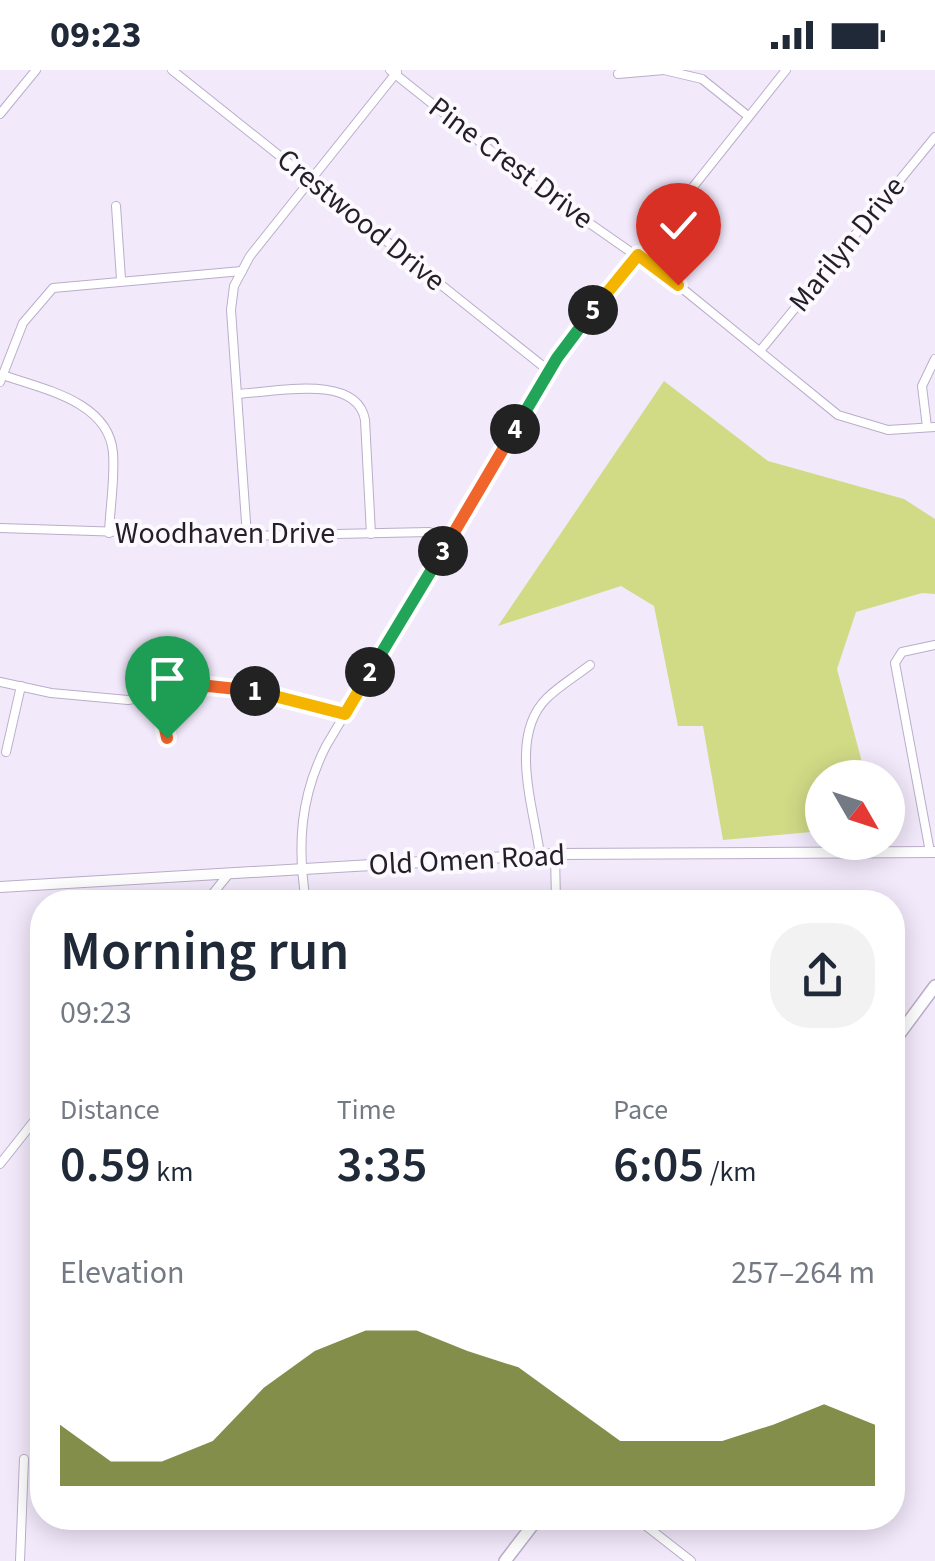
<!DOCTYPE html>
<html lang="en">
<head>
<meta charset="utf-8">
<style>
  body { margin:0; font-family:"Source Sans 3",sans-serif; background:#f2f2f3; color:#1f2937; height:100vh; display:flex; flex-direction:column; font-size:38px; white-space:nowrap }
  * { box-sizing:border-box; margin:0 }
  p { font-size:32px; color:#747a83 }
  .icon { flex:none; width:55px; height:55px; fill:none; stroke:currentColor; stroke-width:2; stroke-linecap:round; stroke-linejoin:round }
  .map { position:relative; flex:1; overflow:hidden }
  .sheet { position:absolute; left:30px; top:820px; width:875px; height:640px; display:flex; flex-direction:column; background:#fff; border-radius:40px; box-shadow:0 5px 25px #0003 }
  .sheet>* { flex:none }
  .needle { width:65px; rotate:129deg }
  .buttons { position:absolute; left:805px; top:690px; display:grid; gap:20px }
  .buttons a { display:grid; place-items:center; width:100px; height:100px; border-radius:50%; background:#fff; box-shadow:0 5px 25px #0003; font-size:50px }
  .pin { position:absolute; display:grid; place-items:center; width:85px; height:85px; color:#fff; margin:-102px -42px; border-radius:50% 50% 50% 0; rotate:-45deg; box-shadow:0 0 10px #0007 }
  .pin .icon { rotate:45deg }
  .km { position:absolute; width:50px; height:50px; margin:-25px; border-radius:50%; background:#222; color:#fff; font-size:28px; line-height:50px; text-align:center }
  .round { display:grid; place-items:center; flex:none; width:105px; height:105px; border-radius:40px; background:#f2f2f3 }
  .head { display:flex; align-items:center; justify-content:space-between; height:170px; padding:0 30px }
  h1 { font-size:55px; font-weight:600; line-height:75px }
  .stats { display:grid; grid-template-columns:repeat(3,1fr); gap:15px; height:170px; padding:10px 30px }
  .stats div { display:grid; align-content:center }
  .stats b { font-size:50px; font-weight:600 }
  .stats small { font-size:28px; font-weight:400 }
  .stats p { font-size:28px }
  .chart { height:280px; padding:20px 30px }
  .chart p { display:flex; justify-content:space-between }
  .chart svg { width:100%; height:180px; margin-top:10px; fill:#515f00; opacity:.7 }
  .status { display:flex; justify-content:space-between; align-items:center; height:70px; padding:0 50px; background:#fff; direction:ltr }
  .status svg { height:28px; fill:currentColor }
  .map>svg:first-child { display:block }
  .green { fill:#d1db86 }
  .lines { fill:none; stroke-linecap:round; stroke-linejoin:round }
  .street-casing { stroke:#bbadca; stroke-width:10 }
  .secondary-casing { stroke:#bbadca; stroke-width:12 }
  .primary-casing { stroke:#bbadca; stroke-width:14 }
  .street { stroke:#fff; stroke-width:8 }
  .secondary { stroke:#fff; stroke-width:10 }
  .primary { stroke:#fff; stroke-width:11 }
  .split-1-casing { stroke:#fff; stroke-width:20 }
  .split-2-casing { stroke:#fff; stroke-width:20 }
  .split-3-casing { stroke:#fff; stroke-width:20 }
  .split-4-casing { stroke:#fff; stroke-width:20 }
  .split-5-casing { stroke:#fff; stroke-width:20 }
  .split-6-casing { stroke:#fff; stroke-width:20 }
  .split-1 { stroke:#f0652b; stroke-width:12 }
  .split-2 { stroke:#f5b400; stroke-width:12 }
  .split-3 { stroke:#22a559; stroke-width:12 }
  .split-4 { stroke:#f0652b; stroke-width:12 }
  .split-5 { stroke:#22a559; stroke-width:12 }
  .split-6 { stroke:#f5b400; stroke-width:12 }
  .labels { text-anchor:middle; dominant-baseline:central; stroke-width:8; stroke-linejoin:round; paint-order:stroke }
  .street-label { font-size:30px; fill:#231e28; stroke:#fcf9ff }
</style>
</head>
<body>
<div class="status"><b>09:23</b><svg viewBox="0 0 49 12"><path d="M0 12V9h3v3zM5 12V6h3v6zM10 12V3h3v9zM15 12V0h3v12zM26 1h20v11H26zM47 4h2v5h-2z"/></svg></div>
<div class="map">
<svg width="935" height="1491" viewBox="0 0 935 1491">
  <rect width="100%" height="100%" fill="#f2e9fb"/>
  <!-- green -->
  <path class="green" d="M664,311l104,80 136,38 31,20v75l-13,-1 -66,19 -19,57 29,108 -44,1v53l-99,9 -20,-114h-25l-24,-120 -33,-20 -123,40z"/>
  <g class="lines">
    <!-- street casing -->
    <g class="street-casing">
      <g id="street">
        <path d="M172,0l377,301"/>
        <path d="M390,0l139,111 149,104 160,130 50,15 47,-3"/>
        <path d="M664,0l38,9 46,37"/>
        <path d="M618,4l46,-4"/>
        <path d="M0,44l36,-44"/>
        <path d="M116,136l5,73"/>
        <path d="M760,281l175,-214"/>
        <path d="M3,305c39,14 106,26 110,78 2,26 -3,54 -4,80"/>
        <path d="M0,312l23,-59 30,-35 189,-17"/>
        <path d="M238,324c36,-2 119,-21 127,26l6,114"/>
        <path d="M927,357l-5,-41 13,-27"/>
        <path d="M0,458l247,8 182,-4 21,6"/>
        <path d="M247,466l-16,-226 3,-24 16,-30 147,-184"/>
        <path d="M0,612l51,11 77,7 81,-13h24l112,27"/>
        <path d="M158,625l9,44"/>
        <path d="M6,682l15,-66"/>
        <path d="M930,782l-35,-189 7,-11 33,-7"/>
        <path d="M555,784l1,48"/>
        <path d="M540,785c-6,-47 -32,-119 7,-157 12,-12 29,-22 43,-33"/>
        <path d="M206,832l21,-26"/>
        <path d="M306,832c-9,-56 -6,-105 20,-156l231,-388 229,-288"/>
        <path d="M0,1094l42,-53"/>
        <path d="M636,1448l55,43"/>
        <path d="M20,1491l4,-102"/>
      </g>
    </g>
    <!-- secondary casing -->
    <g class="secondary-casing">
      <path id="secondary" d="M0,817l555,-33 380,-2"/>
    </g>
    <!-- primary casing -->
    <g class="primary-casing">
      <g id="primary">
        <path d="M892,974l43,-58"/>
        <path d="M505,1491l33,-43"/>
      </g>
    </g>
    <!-- street -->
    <use href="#street" class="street"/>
    <!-- secondary -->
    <use href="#secondary" class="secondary"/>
    <!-- primary -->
    <use href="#primary" class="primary"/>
  </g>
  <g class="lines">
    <!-- split-1 casing -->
    <g class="split-1-casing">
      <path id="split-1" d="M167,668l-9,-43 51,-9 46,5"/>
    </g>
    <!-- split-2 casing -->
    <g class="split-2-casing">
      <path id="split-2" d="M255,621l90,23 25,-42"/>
    </g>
    <!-- split-3 casing -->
    <g class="split-3-casing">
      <path id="split-3" d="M370,602l73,-121"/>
    </g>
    <!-- split-4 casing -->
    <g class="split-4-casing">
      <path id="split-4" d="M443,481l72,-122"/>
    </g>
    <!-- split-5 casing -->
    <g class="split-5-casing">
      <path id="split-5" d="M515,359l42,-71 36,-48"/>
    </g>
    <!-- split-6 casing -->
    <g class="split-6-casing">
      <path id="split-6" d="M593,240l45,-55 40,30"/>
    </g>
    <!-- split-1 -->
    <use href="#split-1" class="split-1"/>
    <!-- split-2 -->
    <use href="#split-2" class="split-2"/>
    <!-- split-3 -->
    <use href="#split-3" class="split-3"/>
    <!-- split-4 -->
    <use href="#split-4" class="split-4"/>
    <!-- split-5 -->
    <use href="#split-5" class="split-5"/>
    <!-- split-6 -->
    <use href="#split-6" class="split-6"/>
  </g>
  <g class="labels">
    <!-- street labels -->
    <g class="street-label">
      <text transform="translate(511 93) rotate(37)">Pine Crest Drive</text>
      <text transform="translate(361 150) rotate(39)">Crestwood Drive</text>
      <text transform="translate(847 174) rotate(-51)">Marilyn Drive</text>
      <text x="225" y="463">Woodhaven Drive</text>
      <text transform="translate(467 790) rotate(-3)">Old Omen Road</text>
    </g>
  </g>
</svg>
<div class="buttons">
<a><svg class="needle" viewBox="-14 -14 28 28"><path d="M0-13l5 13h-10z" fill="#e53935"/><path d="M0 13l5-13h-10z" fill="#747a83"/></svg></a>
</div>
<div class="pin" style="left:167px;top:668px;background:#1e9e55"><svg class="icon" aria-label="arrive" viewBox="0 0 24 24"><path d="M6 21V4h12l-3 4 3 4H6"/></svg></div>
<div class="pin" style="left:678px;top:215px;background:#d93025"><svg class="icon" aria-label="check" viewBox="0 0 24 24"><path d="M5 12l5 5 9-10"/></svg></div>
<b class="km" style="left:255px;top:621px">1</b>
<b class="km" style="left:370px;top:602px">2</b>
<b class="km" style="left:443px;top:481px">3</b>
<b class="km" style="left:515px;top:359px">4</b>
<b class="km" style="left:593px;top:240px">5</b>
<section class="sheet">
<div class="head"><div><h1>Morning run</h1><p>09:23</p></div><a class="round"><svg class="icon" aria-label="share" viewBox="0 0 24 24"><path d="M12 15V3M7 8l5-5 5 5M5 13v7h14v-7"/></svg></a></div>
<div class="stats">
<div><p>Distance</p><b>0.59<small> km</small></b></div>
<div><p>Time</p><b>3:35</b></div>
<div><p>Pace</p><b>6:05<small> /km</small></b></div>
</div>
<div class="chart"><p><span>Elevation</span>257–264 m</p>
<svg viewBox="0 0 160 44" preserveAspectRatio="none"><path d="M0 44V29L10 38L20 38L30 33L40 20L50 11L60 6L70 6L80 11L90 15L100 24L110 33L120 33L130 33L140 29L150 24L160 29V44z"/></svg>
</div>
</section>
</div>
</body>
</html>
